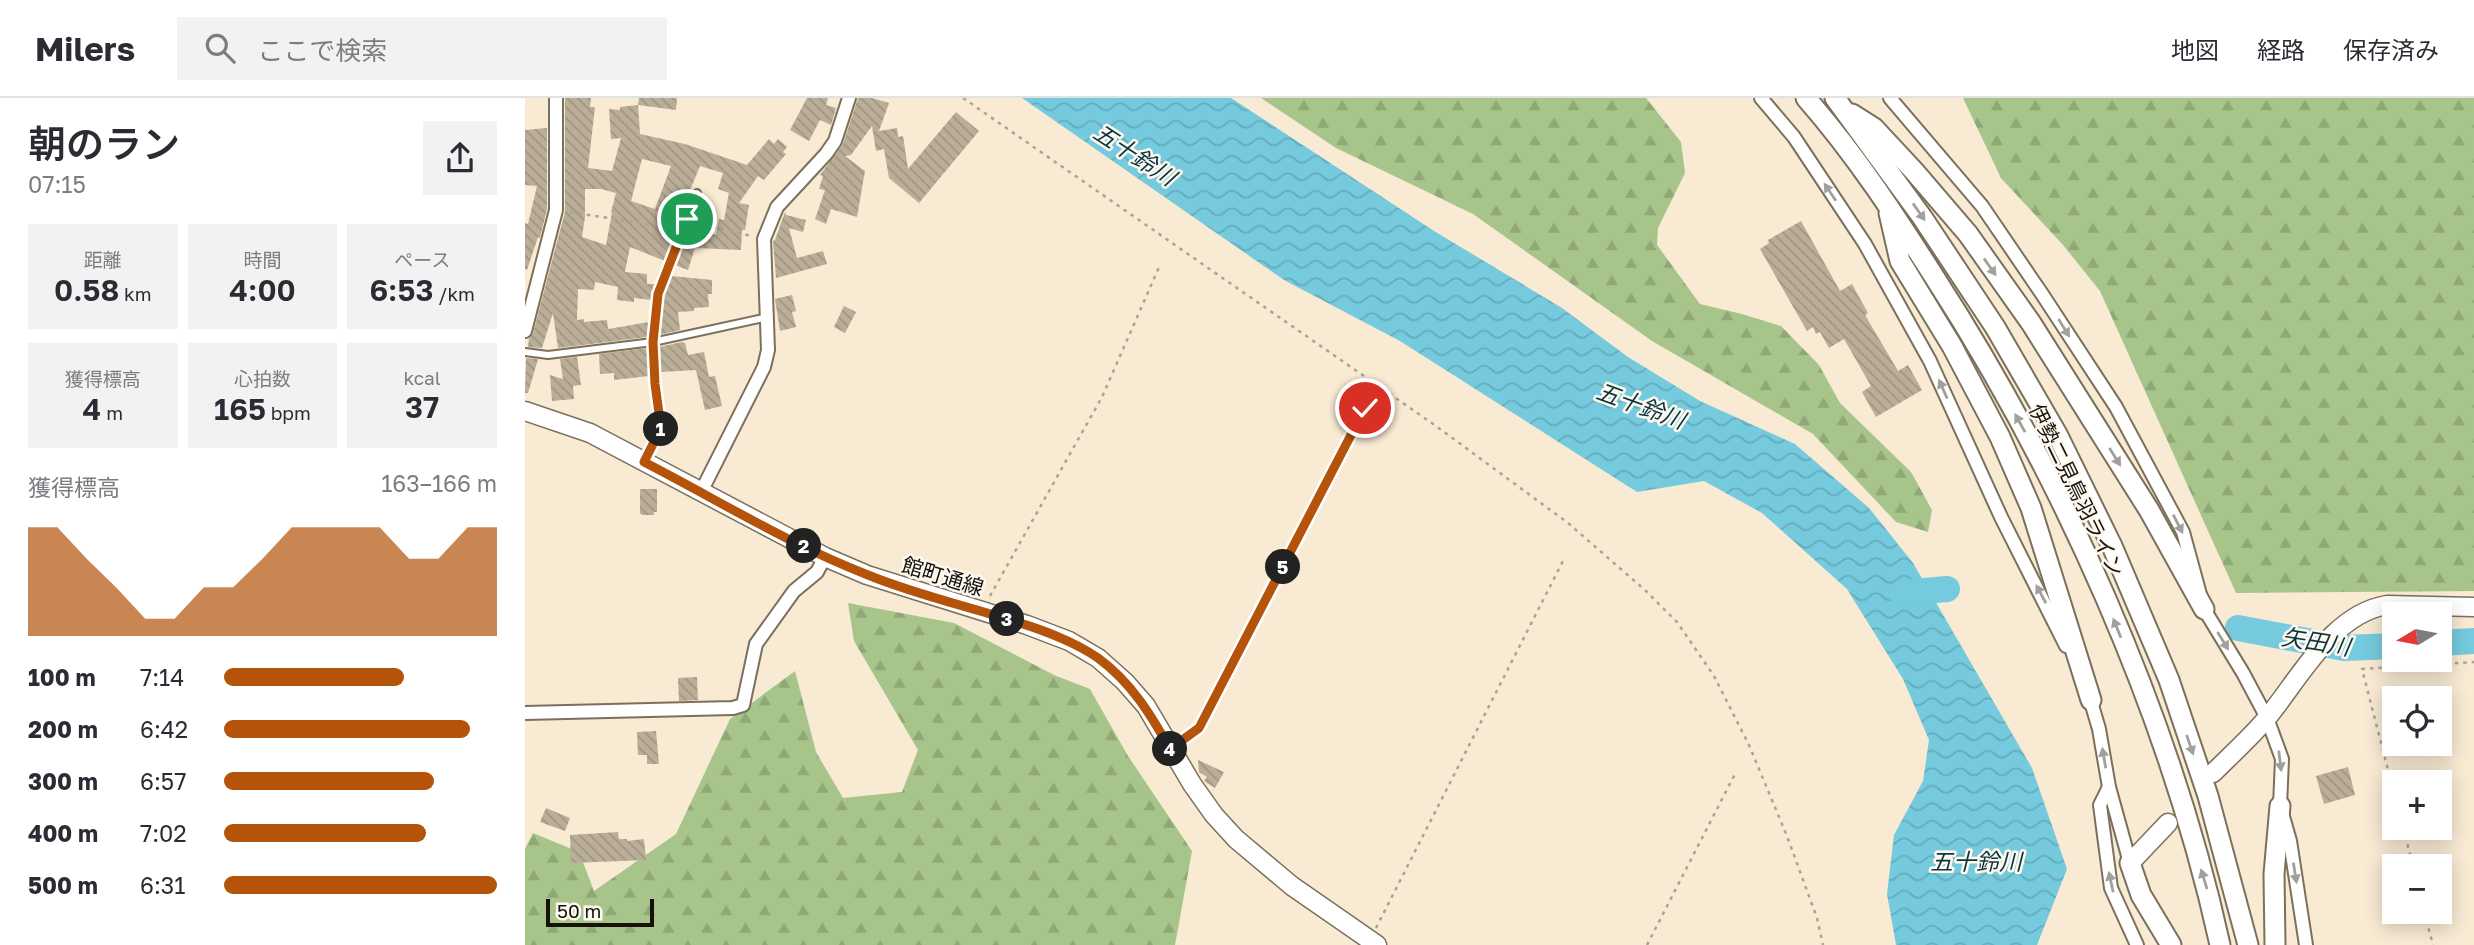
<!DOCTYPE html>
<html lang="ja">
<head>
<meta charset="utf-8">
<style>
  body { margin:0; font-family:"Golos Text","Noto Sans JP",sans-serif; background:#f2f2f3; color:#2b2b33; height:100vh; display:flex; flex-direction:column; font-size:26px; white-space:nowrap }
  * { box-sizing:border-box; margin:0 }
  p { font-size:23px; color:#7c7c81 }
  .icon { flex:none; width:38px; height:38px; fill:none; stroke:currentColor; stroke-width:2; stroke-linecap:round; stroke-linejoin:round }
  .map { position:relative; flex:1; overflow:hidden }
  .details { display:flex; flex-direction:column; background:#fff; width:525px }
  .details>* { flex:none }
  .needle { width:46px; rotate:260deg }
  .tools { position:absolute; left:1857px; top:504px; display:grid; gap:14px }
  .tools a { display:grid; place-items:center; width:70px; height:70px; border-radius:0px; background:#fff; box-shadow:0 4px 18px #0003; font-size:35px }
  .scale { position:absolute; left:21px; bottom:18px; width:108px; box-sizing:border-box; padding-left:7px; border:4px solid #16110a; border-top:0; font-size:19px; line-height:24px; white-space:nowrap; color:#16110a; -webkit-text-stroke:5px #fef9f0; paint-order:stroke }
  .pin { position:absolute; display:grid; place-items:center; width:60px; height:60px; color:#fff; margin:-30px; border:4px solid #fff; border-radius:50%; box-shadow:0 2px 7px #0007 }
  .km { position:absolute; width:35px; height:35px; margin:-18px; border-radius:50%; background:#222; color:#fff; font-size:19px; line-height:35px; text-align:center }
  .round { display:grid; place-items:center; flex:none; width:74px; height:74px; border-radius:0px; background:#f2f2f3 }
  .summary { display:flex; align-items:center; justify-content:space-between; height:119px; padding:0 28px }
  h1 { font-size:38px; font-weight:600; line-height:52px }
  .figures { display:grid; grid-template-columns:repeat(3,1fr); gap:10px; height:119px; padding:7px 28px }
  .figures div { display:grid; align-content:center; border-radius:0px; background:#f2f2f3; text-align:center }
  .figures b { font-size:30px; font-weight:600 }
  .figures small { font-size:19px; font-weight:400 }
  .figures p { font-size:19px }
  .chart { height:196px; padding:14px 28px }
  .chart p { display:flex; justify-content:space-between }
  .chart svg { width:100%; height:126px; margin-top:7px; fill:#b45309; opacity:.7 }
  ul { padding:0 28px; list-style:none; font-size:23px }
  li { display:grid; grid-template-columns:112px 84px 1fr; align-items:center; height:52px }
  li i { height:18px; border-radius:9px; background:#b45309 }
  header { display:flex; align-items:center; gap:42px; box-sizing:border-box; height:98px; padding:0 35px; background:#fff; border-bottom:2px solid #e1e1e2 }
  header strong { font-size:33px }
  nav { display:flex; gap:38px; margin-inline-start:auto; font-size:24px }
  .search { width:490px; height:63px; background:#f2f2f3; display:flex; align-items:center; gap:18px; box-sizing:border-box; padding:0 24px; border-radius:0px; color:#7c7c81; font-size:26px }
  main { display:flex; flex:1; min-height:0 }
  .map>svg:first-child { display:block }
  .forest { fill:url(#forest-firs) }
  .water { fill:url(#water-waves) }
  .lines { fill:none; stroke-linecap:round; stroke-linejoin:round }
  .river { stroke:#75cadd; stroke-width:26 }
  .building { fill:url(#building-back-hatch); fill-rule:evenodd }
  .lane-casing { stroke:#7b705b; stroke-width:10 }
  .street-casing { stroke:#7b705b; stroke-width:16 }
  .secondary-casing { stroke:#7b705b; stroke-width:21 }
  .primary-casing { stroke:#7b705b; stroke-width:23 }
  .path { stroke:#aea391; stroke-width:2.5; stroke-dasharray:3.5 5; stroke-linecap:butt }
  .lane { stroke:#fff; stroke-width:6 }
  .street { stroke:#fff; stroke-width:12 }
  .secondary { stroke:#fff; stroke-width:18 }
  .primary { stroke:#fff; stroke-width:19 }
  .oneway { fill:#a2a09d }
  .route-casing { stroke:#fff; stroke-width:14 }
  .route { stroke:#b45309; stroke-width:9 }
  .labels { text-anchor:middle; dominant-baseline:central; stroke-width:5; stroke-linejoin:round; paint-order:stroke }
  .street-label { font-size:21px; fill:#16110a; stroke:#fef9f0 }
  .water-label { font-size:23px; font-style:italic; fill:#0b353d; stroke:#fef9f0 }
</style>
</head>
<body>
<header>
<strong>Milers</strong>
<div class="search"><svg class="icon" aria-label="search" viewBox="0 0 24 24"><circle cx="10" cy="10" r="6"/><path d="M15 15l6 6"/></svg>ここで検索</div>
<nav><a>地図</a><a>経路</a><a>保存済み</a></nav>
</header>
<main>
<section class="details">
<div class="summary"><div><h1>朝のラン</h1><p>07:15</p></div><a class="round"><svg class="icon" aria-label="share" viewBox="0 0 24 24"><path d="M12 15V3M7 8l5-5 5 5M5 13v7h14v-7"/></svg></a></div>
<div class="figures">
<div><p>距離</p><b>0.58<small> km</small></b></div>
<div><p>時間</p><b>4:00</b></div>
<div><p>ペース</p><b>6:53<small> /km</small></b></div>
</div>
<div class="figures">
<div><p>獲得標高</p><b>4<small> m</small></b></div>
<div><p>心拍数</p><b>165<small> bpm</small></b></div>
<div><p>kcal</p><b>37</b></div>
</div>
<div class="chart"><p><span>獲得標高</span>163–166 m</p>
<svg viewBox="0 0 160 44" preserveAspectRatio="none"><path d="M0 44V6L10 6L20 17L30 27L40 38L50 38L60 27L70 27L80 17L90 6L100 6L110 6L120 6L130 17L140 17L150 6L160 6V44z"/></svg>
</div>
<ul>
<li><b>100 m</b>7:14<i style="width:66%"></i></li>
<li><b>200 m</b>6:42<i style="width:90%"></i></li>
<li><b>300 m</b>6:57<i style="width:77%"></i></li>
<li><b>400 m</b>7:02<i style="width:74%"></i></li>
<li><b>500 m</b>6:31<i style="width:100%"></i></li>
</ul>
</section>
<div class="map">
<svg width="1949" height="847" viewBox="0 0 1949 847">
  <defs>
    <pattern id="forest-firs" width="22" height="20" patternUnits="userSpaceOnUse" patternTransform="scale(1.75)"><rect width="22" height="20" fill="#a7c58a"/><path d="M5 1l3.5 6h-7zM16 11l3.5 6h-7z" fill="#8fa876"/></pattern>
    <pattern id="water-waves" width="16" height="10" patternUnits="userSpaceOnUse" patternTransform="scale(1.75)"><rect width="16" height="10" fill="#75cadd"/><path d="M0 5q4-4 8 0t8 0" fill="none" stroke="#64acbc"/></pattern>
    <pattern id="building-back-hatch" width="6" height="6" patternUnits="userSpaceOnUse" patternTransform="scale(1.75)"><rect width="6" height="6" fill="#bbae98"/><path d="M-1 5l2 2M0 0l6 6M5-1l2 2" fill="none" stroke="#a09582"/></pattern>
  </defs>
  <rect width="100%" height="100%" fill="#f8ead3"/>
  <!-- forest -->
  <g class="forest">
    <path d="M736,0h385l35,44 4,31 -27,55 -1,17 43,59 42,10 39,12 38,39 21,38 71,69 21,38 -4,22 -32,-10 -83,-88 -161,-93 -179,-127 -137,-66z"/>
    <path d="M1438,0h511v493l-238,2 -136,-302 -37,-46 -62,-67z"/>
    <path d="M323,505l106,20 100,52 36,14 38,67 64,95 -17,94h-650v-96l8,-16 46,19 15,39 82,-57 54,-115 65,-48 21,81 27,46 59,-6 16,-42 -64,-109z"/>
  </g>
  <!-- water -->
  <path class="water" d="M497,0h209l203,133 128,77 66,49 72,44 95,43 74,64 44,55 119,205 35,101 -30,76h-141l-9,-51 7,-59 29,-54 6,-41 -26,-61 -56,-90 -85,-76 -58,-32 -67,11 -237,-151 -116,-61z"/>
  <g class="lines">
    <!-- river -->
    <g class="river">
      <path d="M1377,495l45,-4"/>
      <path d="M1713,530l106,20 50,-2"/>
      <path d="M1914,545l35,-2"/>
    </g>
  </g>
  <!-- building -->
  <g class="building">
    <path d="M40,0h26l-1,9h5l-7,61 24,3 9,-33 -10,1 -2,-30 11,1v-3l18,-2 2,29 45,10 62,21 22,-26 5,5 4,-5 9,8 -4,5 3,2 -22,26 -6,-4 -19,27 10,2 -4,25h-3l-1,20 -46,-2 -7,22 -13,-5 15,-39 26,9 3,-16 5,1 5,-27 -11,-4 5,-16 -23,-7 -13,32 -9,-3 -9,24 11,3 -15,39 -35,-14 -5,25 22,2v10h9l-4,16 -18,-2v4l-17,-2 1,-13 -23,-5 -1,8 -16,-1 -1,31 7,-1v3l23,-2 1,9 41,-7 -1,15 -90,11 -5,-35 -11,35 -14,-1 1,-8 4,-6 32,-121zM117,61l29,7 -16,43 -24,-8zM60,91h16l15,4 -5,19 1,1 -6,32 -24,-8 3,-20z"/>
    <path d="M114,0h38l-1,12 -38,-5z"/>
    <path d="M282,0h21l-2,7 10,3 -5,17 -11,-5 -11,21 -19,-11z"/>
    <path d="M333,0h14l17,5 -10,28 18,-3 1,9 5,-1 5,33 48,-57 23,19 -60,72 -30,-25 -5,-29 -8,2 -4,-25 -21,29 -6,1 20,15 -8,46 -26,-8 -5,15 -11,-5 10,-29 -6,-1 4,-13 -3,-1 23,-31z"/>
    <path d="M22,30v81l-7,29 -2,-1 -11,33 -2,-1v-46l3,1 9,-38 -12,-1v-55z"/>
    <path d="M260,114l1,3 20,5 -3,12 -14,-4 8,30 26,-7 4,13 -51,14 -3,-37 2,-1z"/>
    <path d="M1276,123l39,70 12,-7 16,29 -3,2 33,56 10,-6 14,25 -46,27 -14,-25 9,-6 -27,-47 -15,9 -9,-16 -4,2 -3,-7 -6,4 -47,-82 9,-6 -1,-3z"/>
    <path d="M146,178l41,4v14h-4l1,13 -15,1v3l-16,1 2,18 -21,5 5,-40 4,-11h2z"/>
    <path d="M267,197l4,16 -4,1 4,15 -16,4 -5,-32z"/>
    <path d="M319,208l12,6 -11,21 -11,-6z"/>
    <path d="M157,244l3,1 3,12 16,-3 5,25 6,-1 7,30 -17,4 -9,-40 -35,2 -1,4 -1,-29z"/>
    <path d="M123,250l1,28 -35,4v-7l-14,1 -1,-20z"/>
    <path d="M52,259l4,28 -8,1 1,13 -22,2 -2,-26 13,4 -3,-20z"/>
    <path d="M1,260l12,1 -10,34h-3z"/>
    <path d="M115,391h17v23h-3v3h-12l-2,-2z"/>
    <path d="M172,579l1,23 -19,1 -1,-23z"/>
    <path d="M131,633l3,33h-12v-9h-9l-1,-23z"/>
    <path d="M673,662l26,12 -9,16 -11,-7 3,-4 -8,-5z"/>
    <path d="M1823,669l7,28 -31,9 -8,-28z"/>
    <path d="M21,710l24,10 -5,13 -25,-9z"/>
    <path d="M93,734l1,7h8v2l17,-2 2,21 -75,3 -1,-28z"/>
  </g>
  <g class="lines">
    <!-- lane casing -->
    <g class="lane-casing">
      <g id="lane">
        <path d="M0,254l23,3 105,-13 115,-25"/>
        <path d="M120,362l16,-32 -6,-44 -2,-42 5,-48 39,-101"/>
      </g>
    </g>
    <!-- street casing -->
    <g class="street-casing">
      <g id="street">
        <path d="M1236,0l33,39 71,107 65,117 71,156 65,129"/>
        <path d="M1365,0l92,108 60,88 74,113 67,125 21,77 39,64 24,45 15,41 -2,47 10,35 16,104"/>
        <path d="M0,233l31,-121v-112"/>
        <path d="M176,394l63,-125 4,-17 -4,-111 13,-32 49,-53 9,-13 14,-43"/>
        <path d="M1564,597l10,34 10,58 21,76"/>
        <path d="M0,615l208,-5 10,-3 13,-61 38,-53 23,-19 8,-15"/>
        <path d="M1584,689l-9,18 11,83 26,57"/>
      </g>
    </g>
    <!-- secondary casing -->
    <g class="secondary-casing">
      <g id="secondary">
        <path d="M0,313l65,22 235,124 42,18 160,50 42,16 29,17 27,24 21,24 46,78 22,31 22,24 56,47 85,59"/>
        <path d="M1688,675c18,-18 38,-36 54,-55 33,-40 65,-104 120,-113l87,2"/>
        <path d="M1605,765l38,-40"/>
      </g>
    </g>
    <!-- primary casing -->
    <g class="primary-casing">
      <g id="primary">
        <path d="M1281,0c49,56 89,117 129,180 127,197 235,438 285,667"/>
        <path d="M1310,0l87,119 73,110 62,107 55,112 57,134 39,116 40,149"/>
        <path d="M1327,16l22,14 40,43 54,63 63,89 118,187 55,99"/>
        <path d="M1364,115l11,48 52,85 48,91 31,71 60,192"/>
        <path d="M1605,765l11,32 30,50"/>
        <path d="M1750,847l-1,-71 6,-68"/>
      </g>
    </g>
    <!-- path -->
    <g class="path">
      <path d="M438,0l473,328 132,97 78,68 31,31 37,54 35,69 38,91 30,82 6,27"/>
      <path d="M45,114l76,12 27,7"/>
      <path d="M171,124l55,14"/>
      <path d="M465,498l112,-199 58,-132"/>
      <path d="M659,641l15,-11 166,-320"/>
      <path d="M1869,695l-32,-124 112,-7"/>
      <path d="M1878,730l10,38"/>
      <path d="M1899,814l9,33"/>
      <path d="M851,830l189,-371"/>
      <path d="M1122,847l89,-173"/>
    </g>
    <!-- lane -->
    <use href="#lane" class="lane"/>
    <!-- street -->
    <use href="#street" class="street"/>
    <!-- secondary -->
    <use href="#secondary" class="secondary"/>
    <!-- primary -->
    <use href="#primary" class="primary"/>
  </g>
  <!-- one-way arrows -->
  <defs><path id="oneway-solid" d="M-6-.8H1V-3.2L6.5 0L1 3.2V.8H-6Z" transform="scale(1.75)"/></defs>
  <g class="oneway">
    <use href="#oneway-solid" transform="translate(1305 94) rotate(-124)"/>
    <use href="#oneway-solid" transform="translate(1394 114) rotate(55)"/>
    <use href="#oneway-solid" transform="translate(1465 169) rotate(55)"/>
    <use href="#oneway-solid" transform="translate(1539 230) rotate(58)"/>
    <use href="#oneway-solid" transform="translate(1418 291) rotate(-114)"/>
    <use href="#oneway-solid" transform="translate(1495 325) rotate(-119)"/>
    <use href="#oneway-solid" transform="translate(1590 359) rotate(58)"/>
    <use href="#oneway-solid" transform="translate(1653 426) rotate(63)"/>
    <use href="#oneway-solid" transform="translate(1516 496) rotate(-118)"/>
    <use href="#oneway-solid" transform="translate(1592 530) rotate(-112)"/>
    <use href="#oneway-solid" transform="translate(1698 543) rotate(58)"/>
    <use href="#oneway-solid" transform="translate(1665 647) rotate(71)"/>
    <use href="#oneway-solid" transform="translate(1579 660) rotate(-100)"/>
    <use href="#oneway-solid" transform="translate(1755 663) rotate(83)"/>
    <use href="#oneway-solid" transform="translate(1770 775) rotate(81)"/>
    <use href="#oneway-solid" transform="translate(1679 781) rotate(-107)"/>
    <use href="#oneway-solid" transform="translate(1586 784) rotate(-102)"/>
  </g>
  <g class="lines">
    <!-- route casing -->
    <g class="route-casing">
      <path id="route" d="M162,121l-29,75 -5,48 2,42 6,44 -17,34c74,38 146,83 224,113 46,19 95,30 142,45 30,9 62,20 88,38 33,24 53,57 72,91l29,-21 166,-320"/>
    </g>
    <!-- route -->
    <use href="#route" class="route"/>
  </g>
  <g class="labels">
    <!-- street labels -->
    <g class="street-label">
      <text transform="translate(1552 392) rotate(64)">伊勢二見鳥羽ライン</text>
      <text transform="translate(418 478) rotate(17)">館町通線</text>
    </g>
    <!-- water labels -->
    <g class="water-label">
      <text transform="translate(610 56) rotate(33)">五十鈴川</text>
      <text transform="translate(1116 307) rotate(20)">五十鈴川</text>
      <text transform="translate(1791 543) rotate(9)">矢田川</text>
      <text x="1451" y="763">五十鈴川</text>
    </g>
  </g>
</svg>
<div class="tools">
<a><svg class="needle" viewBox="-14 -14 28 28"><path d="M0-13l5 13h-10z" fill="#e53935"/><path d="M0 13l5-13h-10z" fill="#7c7c81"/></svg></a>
<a><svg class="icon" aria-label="locate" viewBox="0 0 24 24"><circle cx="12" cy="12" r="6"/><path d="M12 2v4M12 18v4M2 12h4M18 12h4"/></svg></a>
<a>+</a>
<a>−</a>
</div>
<div class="scale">50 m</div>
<div class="pin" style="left:162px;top:121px;background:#1e9e55"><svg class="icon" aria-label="arrive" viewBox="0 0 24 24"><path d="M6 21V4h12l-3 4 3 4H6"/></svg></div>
<div class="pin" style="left:840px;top:310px;background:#d93025"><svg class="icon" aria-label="check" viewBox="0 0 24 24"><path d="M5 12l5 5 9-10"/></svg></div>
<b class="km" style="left:136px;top:331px">1</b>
<b class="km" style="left:279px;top:448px">2</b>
<b class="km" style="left:482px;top:521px">3</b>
<b class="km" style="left:645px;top:651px">4</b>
<b class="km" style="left:758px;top:469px">5</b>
</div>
</main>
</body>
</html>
